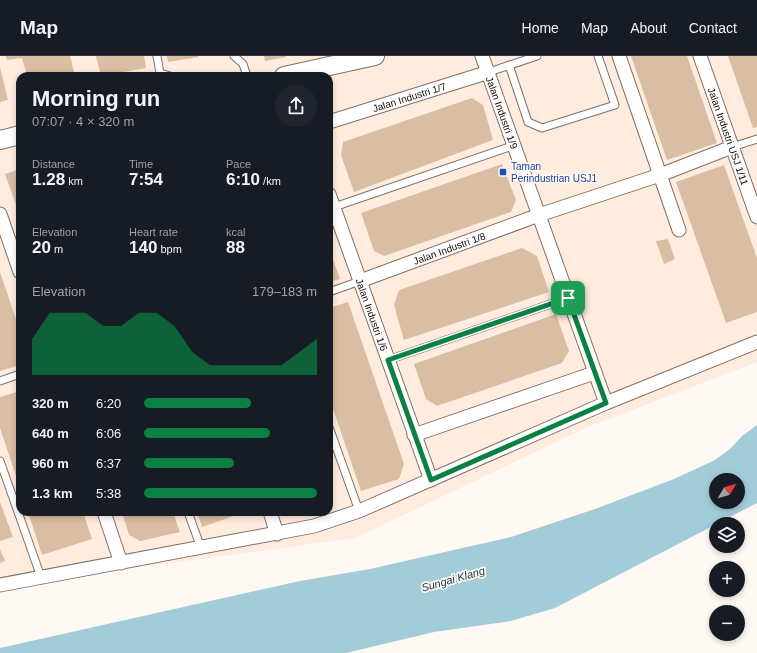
<!DOCTYPE html>
<html lang="en">
<head>
<meta charset="utf-8">
<style>
  body { margin:0; font-family:Helvetica,sans-serif; background:#20242c; color:#f1f3f6; height:100vh; display:flex; flex-direction:column; font-size:15px; white-space:nowrap }
  * { box-sizing:border-box; margin:0 }
  p { font-size:13px; color:#9ea1a6 }
  .icon { flex:none; width:22px; height:22px; fill:none; stroke:currentColor; stroke-width:2; stroke-linecap:round; stroke-linejoin:round }
  .map { position:relative; flex:1; overflow:hidden }
  .drawer { position:absolute; left:16px; top:16px; width:317px; height:444px; display:flex; flex-direction:column; background:#171b24; border-radius:12px; box-shadow:0 2px 6px #0003 }
  .drawer>* { flex:none }
  .needle { width:26px; rotate:52deg }
  .fabs { position:absolute; left:709px; top:417px; display:grid; gap:8px }
  .fabs a { display:grid; place-items:center; width:36px; height:36px; border-radius:50%; background:#171b24; box-shadow:0 2px 6px #0003; font-size:20px }
  .pin { position:absolute; display:grid; place-items:center; width:34px; height:34px; color:#fff; margin:-17px; border-radius:8px; box-shadow:0 2px 6px #0006 }
  .round { display:grid; place-items:center; flex:none; width:42px; height:42px; border-radius:21px; background:#20242c }
  .summary { display:flex; align-items:center; justify-content:space-between; height:68px; padding:0 16px }
  h1 { font-size:22px; font-weight:600; line-height:30px }
  .metrics { display:grid; grid-template-columns:repeat(3,1fr); gap:6px; height:68px; padding:4px 16px }
  .metrics div { display:grid; align-content:center }
  .metrics b { font-size:17px; font-weight:600 }
  .metrics small { font-size:11px; font-weight:400 }
  .metrics p { font-size:11px }
  .chart { height:112px; padding:8px 16px }
  .chart p { display:flex; justify-content:space-between }
  .chart svg { width:100%; height:72px; margin-top:4px; fill:#0b8043; opacity:.7 }
  ul { padding:0 16px; list-style:none; font-size:13px }
  li { display:grid; grid-template-columns:64px 48px 1fr; align-items:center; height:30px }
  li i { height:10px; border-radius:5px; background:#0b8043 }
  header { display:flex; align-items:center; gap:24px; box-sizing:border-box; height:56px; padding:0 20px; background:#171b24; border-bottom:1px solid #363941 }
  header strong { font-size:19px }
  nav { display:flex; gap:22px; margin-inline-start:auto; font-size:14px }
  .map>svg:first-child { display:block }
  .built { fill:#ffecdf; fill-rule:evenodd }
  .water { fill:#a2cdd8; fill-rule:evenodd }
  .building { fill:#dabea4 }
  .lines { fill:none; stroke-linecap:round; stroke-linejoin:round }
  .lane-casing { stroke:#7f7167; stroke-width:9 }
  .street-casing { stroke:#7f7167; stroke-width:15 }
  .secondary-casing { stroke:#7f7167; stroke-width:20 }
  .lane { stroke:#fff; stroke-width:7 }
  .street { stroke:#fff; stroke-width:13 }
  .secondary { stroke:#fff; stroke-width:18 }
  .route-casing { stroke:#fff; stroke-width:8 }
  .route { stroke:#0b8043; stroke-width:5 }
  .transit-dot { fill:#1a4fb4; stroke:#fff8f3; stroke-width:1.5 }
  .labels { text-anchor:middle; dominant-baseline:central; stroke-width:3.5; stroke-linejoin:round; paint-order:stroke }
  .street-label { font-size:10px; fill:#110c08; stroke:#fff8f3 }
  .transit-label { font-size:10px; fill:#164399; stroke:#fff8f3; text-anchor:start }
  .water-label { font-size:11px; font-style:italic; fill:#133b44; stroke:#fff8f3 }
</style>
</head>
<body>
<header>
<strong>Map</strong>
<nav><a>Home</a><a>Map</a><a>About</a><a>Contact</a></nav>
</header>
<div class="map">
<svg width="757" height="597" viewBox="0 0 757 597">
  <rect width="100%" height="100%" fill="#fff8f3"/>
  <!-- built -->
  <path class="built" d="M0,0h757v306l-169,65 -233,111 -355,48zM20,20h309v436h-309z"/>
  <!-- water -->
  <path class="water" d="M757,369v78l-202,105 -44,13 -77,11 -88,21h-346v-5l300,-67 70,-12 141,-32 84,-28 79,-30 41,-19 16,-12 11,-12zM716,424h22v22h-22z"/>
  <!-- building -->
  <g class="building">
    <path d="M6,0h64l5,20h-48l-5,-18 -15,2z"/>
    <path d="M96,0h48l2,12 -45,8z"/>
    <path d="M167,0h31l1,1 -31,5z"/>
    <path d="M264,0h22v1l-21,4z"/>
    <path d="M631,0h56l30,87 -50,17z"/>
    <path d="M728,0h29v71l-4,1z"/>
    <path d="M0,11l8,33 -8,2z"/>
    <path d="M472,42l11,7 10,35 -139,52 -13,-37 2,-13z"/>
    <path d="M502,108l14,36 -5,12 -127,44 -10,-5 -13,-38z"/>
    <path d="M724,109l33,93v54l-31,11 -50,-141z"/>
    <path d="M20,113v47l-15,-42z"/>
    <path d="M668,183l7,20 -11,5 -8,-23z"/>
    <path d="M329,192l11,31 -11,3z"/>
    <path d="M522,192l15,8 12,36 -145,48 -10,-35 5,-15z"/>
    <path d="M0,216l20,59v34l-20,6z"/>
    <path d="M348,246l56,162 -5,15 -38,12 -32,-94v-89z"/>
    <path d="M556,258l13,37 -7,12 -125,43 -11,-7 -12,-35z"/>
    <path d="M20,335v97l-20,-60v-31z"/>
    <path d="M329,418l4,12 -4,2z"/>
    <path d="M0,446l13,35 -13,4z"/>
    <path d="M28,456h55l9,27 -50,16z"/>
    <path d="M122,456h51l7,20 -40,9 -11,-6z"/>
    <path d="M197,456h48l-43,15z"/>
    <path d="M0,493l5,12 -5,2z"/>
  </g>
  <g class="lines">
    <!-- lane casing -->
    <g class="lane-casing">
      <g id="lane">
        <path d="M157,0l3,17 10,3"/>
        <path d="M234,0l9,8 4,12"/>
        <path d="M509,9l19,57 14,6 73,-23 -17,-49"/>
        <path d="M489,16l48,-16"/>
        <path d="M732,91l25,-8"/>
        <path d="M334,151l181,-62"/>
        <path d="M329,236l31,-11"/>
        <path d="M388,304l180,-62"/>
        <path d="M0,325l20,-7"/>
        <path d="M329,371l30,84"/>
        <path d="M0,405l41,116"/>
        <path d="M188,456l13,36"/>
      </g>
    </g>
    <!-- street casing -->
    <g class="street-casing">
      <g id="street">
        <path id="s1" d="M482,0l124,347"/>
        <path d="M619,0l60,174"/>
        <path id="s2" d="M700,0l57,161"/>
        <path id="s3" d="M329,66l160,-50"/>
        <path id="s4" d="M329,138l102,286"/>
        <path d="M0,158l20,58"/>
        <path id="s5" d="M360,225l179,-66 121,-40 72,-28"/>
        <path d="M414,379l180,-62"/>
        <path d="M104,456l17,51"/>
        <path d="M270,456l7,22"/>
        <path d="M0,529l314,-59 45,-15 247,-108 151,-61"/>
      </g>
    </g>
    <!-- secondary casing -->
    <g class="secondary-casing">
      <g id="secondary">
        <path d="M284,20l91,-20"/>
        <path d="M0,84l20,-5"/>
      </g>
    </g>
    <!-- lane -->
    <use href="#lane" class="lane"/>
    <!-- street -->
    <use href="#street" class="street"/>
    <!-- secondary -->
    <use href="#secondary" class="secondary"/>
  </g>
  <g class="lines">
    <!-- route casing -->
    <g class="route-casing">
      <path id="route" d="M568,242l38,105 -175,77 -43,-120z"/>
    </g>
    <!-- route -->
    <use href="#route" class="route"/>
  </g>
  <!-- markers -->
  <rect class="transit-dot" x="499" y="112" width="8" height="8" rx="2"/>
  <g class="labels">
    <!-- street labels -->
    <g class="street-label">
      <text stroke="none"><textPath href="#s3" startOffset="84">Jalan Industri 1/7</textPath></text>
      <text stroke="none"><textPath href="#s1" startOffset="60">Jalan Industri 1/9</textPath></text>
      <text stroke="none"><textPath href="#s2" startOffset="85">Jalan Industri USJ 1/11</textPath></text>
      <text stroke="none"><textPath href="#s5" startOffset="95">Jalan Industri 1/8</textPath></text>
      <text stroke="none"><textPath href="#s4" startOffset="128">Jalan Industri 1/6</textPath></text>
    </g>
    <!-- transit labels -->
    <g class="transit-label">
      <text x="511" y="110">Taman<tspan x="511" dy="12">Perindustrian USJ1</tspan></text>
    </g>
    <!-- water labels -->
    <g class="water-label">
      <text transform="translate(453 523) rotate(-16)">Sungai Klang</text>
    </g>
  </g>
</svg>
<div class="fabs">
<a><svg class="needle" viewBox="-14 -14 28 28"><path d="M0-13l5 13h-10z" fill="#e53935"/><path d="M0 13l5-13h-10z" fill="#9ea1a6"/></svg></a>
<a><svg class="icon" aria-label="layers" viewBox="0 0 24 24"><path d="M12 4l9 5-9 5-9-5zM3 14l9 5 9-5"/></svg></a>
<a>+</a>
<a>−</a>
</div>
<div class="pin" style="left:568px;top:242px;background:#1e9e55"><svg class="icon" aria-label="arrive" viewBox="0 0 24 24"><path d="M6 21V4h12l-3 4 3 4H6"/></svg></div>
<section class="drawer">
<div class="summary"><div><h1>Morning run</h1><p>07:07 · 4 × 320 m</p></div><a class="round"><svg class="icon" aria-label="share" viewBox="0 0 24 24"><path d="M12 15V3M7 8l5-5 5 5M5 13v7h14v-7"/></svg></a></div>
<div class="metrics">
<div><p>Distance</p><b>1.28<small> km</small></b></div>
<div><p>Time</p><b>7:54</b></div>
<div><p>Pace</p><b>6:10<small> /km</small></b></div>
</div>
<div class="metrics">
<div><p>Elevation</p><b>20<small> m</small></b></div>
<div><p>Heart rate</p><b>140<small> bpm</small></b></div>
<div><p>kcal</p><b>88</b></div>
</div>
<div class="chart"><p><span>Elevation</span>179–183 m</p>
<svg viewBox="0 0 160 44" preserveAspectRatio="none"><path d="M0 44V22L10 6L20 6L30 6L40 14L50 14L60 6L70 6L80 14L90 30L100 38L110 38L120 38L130 38L140 38L150 30L160 22V44z"/></svg>
</div>
<ul>
<li><b>320 m</b>6:20<i style="width:62%"></i></li>
<li><b>640 m</b>6:06<i style="width:73%"></i></li>
<li><b>960 m</b>6:37<i style="width:52%"></i></li>
<li><b>1.3 km</b>5:38<i style="width:100%"></i></li>
</ul>
</section>
</div>
</body>
</html>
